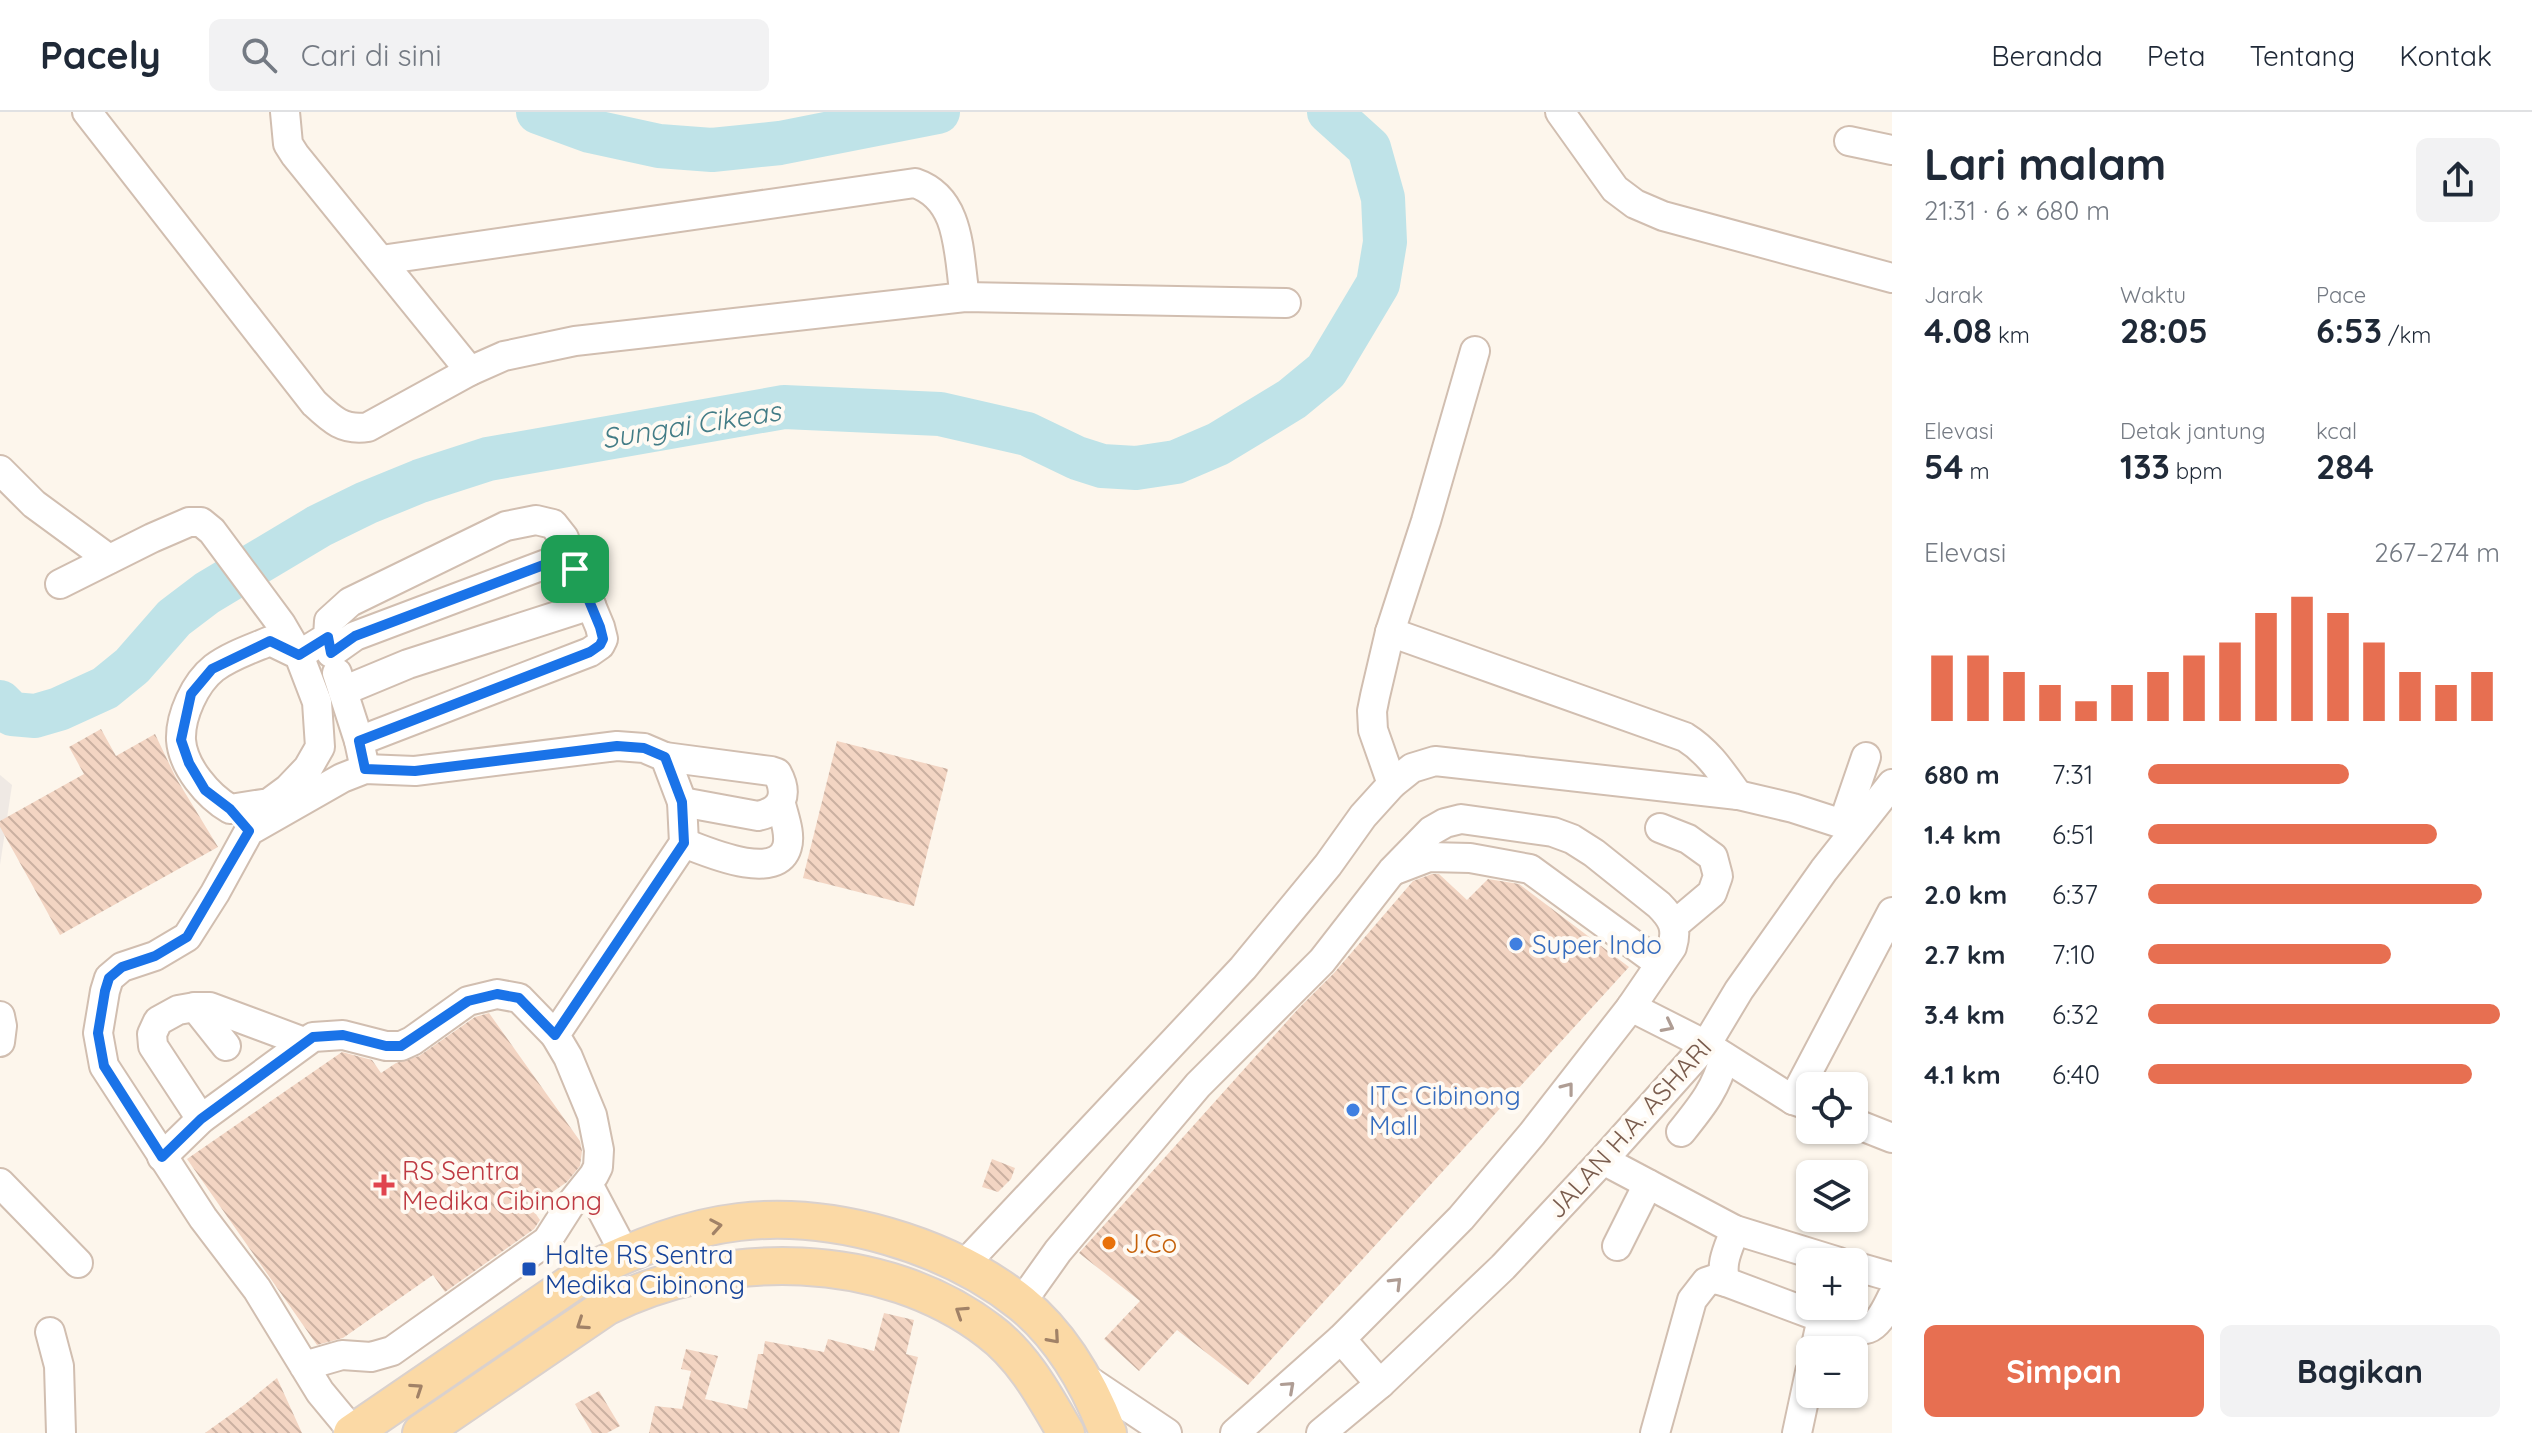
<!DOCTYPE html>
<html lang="id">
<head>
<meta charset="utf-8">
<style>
  body { margin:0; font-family:Quicksand,sans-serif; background:#f2f2f3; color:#1f2937; height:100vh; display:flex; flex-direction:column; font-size:30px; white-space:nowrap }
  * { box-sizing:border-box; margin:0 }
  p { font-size:26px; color:#747a83 }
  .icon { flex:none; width:44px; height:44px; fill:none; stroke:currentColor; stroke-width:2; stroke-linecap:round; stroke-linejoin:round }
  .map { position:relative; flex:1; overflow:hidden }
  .side { display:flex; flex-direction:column; background:#fff; width:640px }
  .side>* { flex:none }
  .tools { position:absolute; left:1796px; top:960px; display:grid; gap:16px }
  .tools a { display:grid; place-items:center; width:72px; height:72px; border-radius:12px; background:#fff; box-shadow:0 2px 6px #0004; font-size:40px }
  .pin { position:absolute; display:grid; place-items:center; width:68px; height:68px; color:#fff; margin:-34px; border-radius:16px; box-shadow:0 4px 12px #0006 }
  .round { display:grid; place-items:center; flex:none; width:84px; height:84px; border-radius:12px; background:#f2f2f3 }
  .head { display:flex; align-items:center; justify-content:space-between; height:136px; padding:0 32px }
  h1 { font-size:44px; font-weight:700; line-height:60px }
  .metrics { display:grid; grid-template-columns:repeat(3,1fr); gap:12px; height:136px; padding:8px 32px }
  .metrics div { display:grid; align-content:center }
  .metrics b { font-size:34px; font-weight:700 }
  .metrics small { font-size:22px; font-weight:400 }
  .metrics p { font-size:22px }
  .chart { height:224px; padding:16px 32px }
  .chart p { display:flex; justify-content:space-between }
  .chart svg { width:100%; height:144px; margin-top:8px; stroke:#e76f51; stroke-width:6 }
  .action { display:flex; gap:16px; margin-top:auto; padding:16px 32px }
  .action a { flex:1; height:92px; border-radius:12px; background:#e76f51; color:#fff; font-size:32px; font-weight:700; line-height:92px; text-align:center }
  .action a+a { background:#f2f2f3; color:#1f2937 }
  ul { padding:0 32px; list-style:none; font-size:26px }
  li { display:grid; grid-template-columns:128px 96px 1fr; align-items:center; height:60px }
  li i { height:20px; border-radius:10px; background:#e76f51 }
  header { display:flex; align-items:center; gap:48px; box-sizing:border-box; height:112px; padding:0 40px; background:#fff; border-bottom:2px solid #e0e1e3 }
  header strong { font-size:38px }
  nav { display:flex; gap:44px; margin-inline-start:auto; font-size:28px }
  .search { width:560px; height:72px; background:#f2f2f3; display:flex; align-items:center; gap:20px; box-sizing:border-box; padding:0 28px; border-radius:12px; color:#747a83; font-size:30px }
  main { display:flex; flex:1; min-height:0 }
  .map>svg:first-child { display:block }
  .industrial { fill:#efe9e4 }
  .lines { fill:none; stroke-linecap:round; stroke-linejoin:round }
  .river { stroke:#bfe3e8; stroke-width:44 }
  .building { fill:url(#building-back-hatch) }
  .minor-casing { stroke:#d1beb0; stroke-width:32 }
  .major-casing { stroke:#dad1cd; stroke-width:40 }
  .minor { stroke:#fff; stroke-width:28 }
  .major { stroke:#fbd9a5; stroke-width:36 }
  .oneway { stroke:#af9d94 }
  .oneway2 { stroke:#a18267 }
  .route-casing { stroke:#fff; stroke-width:16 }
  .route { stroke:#1a73e8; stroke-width:10 }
  .shop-dot { fill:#3f7fe0; stroke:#fffaf3; stroke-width:3 }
  .health-dot { fill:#e0444e; stroke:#fffaf3; stroke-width:3 }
  .food-dot { fill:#e8710a; stroke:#fffaf3; stroke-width:3 }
  .transit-dot { fill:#1a4fb4; stroke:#fffaf3; stroke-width:3 }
  .labels { text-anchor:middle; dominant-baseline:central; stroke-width:8; stroke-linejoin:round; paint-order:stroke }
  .shop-label { font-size:26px; fill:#366cbe; stroke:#fffaf3; text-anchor:start }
  .street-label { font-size:26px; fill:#7a5c4d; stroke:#fffaf3 }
  .health-label { font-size:26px; fill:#be3a42; stroke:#fffaf3; text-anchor:start }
  .food-label { font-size:26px; fill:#c56008; stroke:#fffaf3; text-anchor:start }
  .transit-label { font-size:26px; fill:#164399; stroke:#fffaf3; text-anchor:start }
  .water-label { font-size:28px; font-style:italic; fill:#437c86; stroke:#fffaf3 }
</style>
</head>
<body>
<header>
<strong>Pacely</strong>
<div class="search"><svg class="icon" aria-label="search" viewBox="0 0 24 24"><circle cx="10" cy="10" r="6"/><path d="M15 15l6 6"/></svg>Cari di sini</div>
<nav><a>Beranda</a><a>Peta</a><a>Tentang</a><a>Kontak</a></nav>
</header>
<main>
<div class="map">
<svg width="1892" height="1321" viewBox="0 0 1892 1321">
  <defs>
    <pattern id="building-back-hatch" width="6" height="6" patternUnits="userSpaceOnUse" patternTransform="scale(2)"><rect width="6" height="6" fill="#f3d5c3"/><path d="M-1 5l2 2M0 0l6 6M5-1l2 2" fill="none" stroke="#cab0a1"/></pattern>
  </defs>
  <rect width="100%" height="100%" fill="#fdf6ec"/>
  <!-- industrial -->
  <path class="industrial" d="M0,663l12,10 -12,80z"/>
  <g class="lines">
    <!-- river -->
    <g class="river">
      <path d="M538,0l52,19 69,15 53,4 68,-7 158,-31"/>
      <path d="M0,590l12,12 23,2 24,-7 46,-21 27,-22 42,-48 33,-25 112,-67 47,-23 54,-22 68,-22 296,-52 156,7 87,20 50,24 25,8 34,2 40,-6 42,-18 74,-45 34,-28 52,-87 7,-42 -2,-44 -14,-50 -40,-36"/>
    </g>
  </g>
  <!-- building -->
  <g class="building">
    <path d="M101,617l15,27 39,-22 21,44 42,69 -158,88 -60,-108v-6l84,-47 -15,-27z"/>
    <path d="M837,629l111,28 -34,137 -111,-28z"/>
    <path d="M1432,762h7l28,26 21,-21 31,5 110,83 -381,418 -71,-55 -38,41 -35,-32 36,-38 -61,-48 219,-244 36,-36 79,-92z"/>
    <path d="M489,901l91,128 2,10 -2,15 -13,16 -36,25 9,13 -6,9 -89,63 -12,-17 -90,63 -26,7 -130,-186 155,-107 30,8 9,13 15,-10 23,-7 56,-39z"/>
    <path d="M992,1047l23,9 -4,11 -13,13 -16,-5z"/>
    <path d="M884,1201l30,7 -8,34 12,3 -19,76h-250l6,-27 27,3 9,-38 -10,-2 5,-20 32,7 -13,43 42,10 11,-55h5l2,-13 59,11 4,-13 46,12z"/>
    <path d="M277,1266l25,55h-97l39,-28z"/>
    <path d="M599,1279l21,35 -13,7h-15l-17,-29z"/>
  </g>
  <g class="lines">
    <!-- minor casing -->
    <g class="minor-casing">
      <g id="minor">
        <path d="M87,0l227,291c17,16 29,28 54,24l102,-56 34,-15 71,-15 390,-44 321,6"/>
        <path d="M285,0l3,32 7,11 175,216"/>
        <path d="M1560,0l55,77 20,15 28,12 229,62"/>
        <path d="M1849,29l43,9"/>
        <path d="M381,148l534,-77c47,16 43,72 50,114"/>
        <path d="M0,358l34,34 75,55"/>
        <path d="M60,472l92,-46 37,-16h12l11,9 69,93 18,31 29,-18 1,-16 21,-19 156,-76 30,-6 17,4 11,14 6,17"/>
        <path d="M1390,520l295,105c24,15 37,36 53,58"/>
        <path d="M270,529l29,14 18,47 3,45 -12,21 -20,21 -19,14 -39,6c-22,-13 -47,-42 -49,-69 -1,-24 14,-57 33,-72 16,-12 37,-19 56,-27z"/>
        <path d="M331,541l24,-17 215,-81 30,72 3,12 -3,6 -10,7 -231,89 6,28"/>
        <path d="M337,561l22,68"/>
        <path d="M343,579l65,-27 183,-59"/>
        <path d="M665,645l106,14 6,2c12,22 5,38 -19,43l-76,-14"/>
        <path d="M1392,672l-19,-54 -1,-19 3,-15 15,-64 36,-111 49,-170"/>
        <path d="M1843,712l23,-67"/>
        <path d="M1660,716l28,11 25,18 5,19 -6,17 -38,32"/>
        <path d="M684,731c21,8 93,40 103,4 4,-13 -3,-30 -6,-43"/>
        <path d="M1395,758l34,-13 41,1 60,11 130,95"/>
        <path d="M195,895l31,39"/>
        <path d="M1631,895l75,38 87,55 15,5"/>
        <path d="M0,904l2,10 -2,16"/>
        <path d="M1793,988l99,-188"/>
        <path d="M201,1007l-48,-73 -1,-12 6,-13 20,-11 17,-3h15l94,35"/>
        <path d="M1854,1011l38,15"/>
        <path d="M1681,1020c20,-25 36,-44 43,-75"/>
        <path d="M162,1045l39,-38 112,-82 30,-2 43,11h15l11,-5 56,-40 29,-7 22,4 36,37"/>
        <path d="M1603,1048l132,70 104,32"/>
        <path d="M0,1071l78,80"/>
        <path d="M588,1072l37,70"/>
        <path d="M1735,1118c-6,17 -16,34 -9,52l96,36"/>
        <path d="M1617,1134l31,-62"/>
        <path d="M963,1154l280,-298 85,-103 35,-49 29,-32 20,-16 23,-7 303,34 55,13 62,20"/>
        <path d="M1854,1154l38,11"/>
        <path d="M1021,1191l37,-52 140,-166 124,-124 70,-90 39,-40 14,-8 16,-4 92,13 19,7 22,14 65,52c13,13 19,23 13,42l-41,60 -99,127 -71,84 -120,121 -106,94"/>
        <path d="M50,1220l9,34 2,67"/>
        <path d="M1341,1227l39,45"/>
        <path d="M1815,1238l7,-32c42,14 49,23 70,-21"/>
        <path d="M304,1254l38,-11 29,2 21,-6 155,-110 23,-36 24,-30 4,-8 1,-17 -7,-35 -24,-58 -13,-22 129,-192 -2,-41 -17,-45 -21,-9 -27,-2 -202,25 -50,-2 -23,9 -93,53 -34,62 -28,44 -32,19 -33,11 -13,11 -4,13 -7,42 6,33 99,152 54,71 63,103 34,41"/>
        <path d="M1082,1264l85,57"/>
        <path d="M1321,1321l59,-49 123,-117 100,-107 103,-115 33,-55 85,-120 68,-86"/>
        <path d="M1655,1321l37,-133 14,-18 9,-3 11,3"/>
        <path d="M1797,1321l13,-61"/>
      </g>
    </g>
    <!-- major casing -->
    <g class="major-casing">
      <g id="major">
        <path d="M352,1321l237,-162c48,-23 98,-43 150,-49 94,-11 208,22 282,81 41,33 68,81 87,130"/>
        <path d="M421,1321l185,-126c117,-59 277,-57 383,24 35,26 56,66 77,102"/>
      </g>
    </g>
    <!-- minor -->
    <use href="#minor" class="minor"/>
    <!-- major -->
    <use href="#major" class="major"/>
  </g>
  <!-- one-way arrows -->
  <defs><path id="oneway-chevron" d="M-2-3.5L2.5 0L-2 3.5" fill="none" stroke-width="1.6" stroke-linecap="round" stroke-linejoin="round" transform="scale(2)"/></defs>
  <g class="oneway">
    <use href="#oneway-chevron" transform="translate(1668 914) rotate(27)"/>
    <use href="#oneway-chevron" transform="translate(1568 976) rotate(-52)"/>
    <use href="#oneway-chevron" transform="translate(1396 1171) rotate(-45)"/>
    <use href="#oneway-chevron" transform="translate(1289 1275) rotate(-42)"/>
  </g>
  <g class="oneway2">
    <use href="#oneway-chevron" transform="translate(716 1114) rotate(-10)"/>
    <use href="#oneway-chevron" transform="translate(961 1200) rotate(-147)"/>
    <use href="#oneway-chevron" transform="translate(582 1212) rotate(146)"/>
    <use href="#oneway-chevron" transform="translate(1054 1226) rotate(49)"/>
    <use href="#oneway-chevron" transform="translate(417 1277) rotate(-34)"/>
  </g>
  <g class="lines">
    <!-- route casing -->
    <g class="route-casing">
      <path id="route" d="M570,443l30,72 3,12 -3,6 -10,7 -231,89 6,28 50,2 202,-25 27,2 21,9 17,45 2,41 -129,192 -36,-37 -22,-4 -29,7 -67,45h-15l-43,-11 -30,2 -112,82 -39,38 -58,-91 -6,-33 7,-42 4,-13 13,-11 33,-11 32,-19 62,-106 -19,-22 -25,-19 -16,-27 -8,-23 10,-46 21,-25 58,-28 29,14 29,-18 3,16 24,-17z"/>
    </g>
    <!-- route -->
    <use href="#route" class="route"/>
  </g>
  <!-- markers -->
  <g class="shop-dot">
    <circle cx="1516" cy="832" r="8"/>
    <circle cx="1353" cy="998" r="8"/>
  </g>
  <path class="health-dot" d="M380 1061h8v8h8v8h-8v8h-8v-8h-8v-8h8z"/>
  <circle class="food-dot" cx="1109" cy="1131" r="8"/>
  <rect class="transit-dot" x="521" y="1149" width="16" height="16" rx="4"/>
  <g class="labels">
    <!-- shop labels -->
    <g class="shop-label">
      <text x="1532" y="832">Super Indo</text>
      <text x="1369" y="983">ITC Cibinong<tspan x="1369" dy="30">Mall</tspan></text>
    </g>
    <!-- street labels -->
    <g class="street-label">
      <text transform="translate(1629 1016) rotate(-48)">JALAN H.A. ASHARI</text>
    </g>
    <!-- health labels -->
    <g class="health-label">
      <text x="402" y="1058">RS Sentra<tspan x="402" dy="30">Medika Cibinong</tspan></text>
    </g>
    <!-- food labels -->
    <g class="food-label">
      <text x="1125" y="1131">J.Co</text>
    </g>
    <!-- transit labels -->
    <g class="transit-label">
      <text x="545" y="1142">Halte RS Sentra<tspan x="545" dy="30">Medika Cibinong</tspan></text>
    </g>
    <!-- water labels -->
    <g class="water-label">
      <text transform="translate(691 312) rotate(-9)">Sungai Cikeas</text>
    </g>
  </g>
</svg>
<div class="tools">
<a><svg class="icon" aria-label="locate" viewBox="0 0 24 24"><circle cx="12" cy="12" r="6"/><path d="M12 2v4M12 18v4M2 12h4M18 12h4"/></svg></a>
<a><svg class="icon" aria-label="layers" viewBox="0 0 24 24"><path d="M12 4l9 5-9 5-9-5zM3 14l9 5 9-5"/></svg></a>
<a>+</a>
<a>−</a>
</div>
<div class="pin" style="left:575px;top:457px;background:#1e9e55"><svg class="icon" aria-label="arrive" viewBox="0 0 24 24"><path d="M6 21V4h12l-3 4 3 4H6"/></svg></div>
</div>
<section class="side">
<div class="head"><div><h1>Lari malam</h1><p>21:31 · 6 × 680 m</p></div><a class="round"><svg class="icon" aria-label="share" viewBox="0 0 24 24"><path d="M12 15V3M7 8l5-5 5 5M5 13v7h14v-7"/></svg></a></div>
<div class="metrics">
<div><p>Jarak</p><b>4.08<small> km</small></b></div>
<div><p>Waktu</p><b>28:05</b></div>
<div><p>Pace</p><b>6:53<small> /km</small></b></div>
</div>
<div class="metrics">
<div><p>Elevasi</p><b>54<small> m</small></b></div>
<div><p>Detak jantung</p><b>133<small> bpm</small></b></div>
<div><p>kcal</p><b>284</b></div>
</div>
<div class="chart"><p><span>Elevasi</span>267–274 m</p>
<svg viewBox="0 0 160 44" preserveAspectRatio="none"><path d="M5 44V24M15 44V24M25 44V29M35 44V33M45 44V38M55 44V33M65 44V29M75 44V24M85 44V20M95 44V11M105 44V6M115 44V11M125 44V20M135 44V29M145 44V33M155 44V29"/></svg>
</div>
<ul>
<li><b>680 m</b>7:31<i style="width:57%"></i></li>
<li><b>1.4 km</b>6:51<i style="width:82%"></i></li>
<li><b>2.0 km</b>6:37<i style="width:95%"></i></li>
<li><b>2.7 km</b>7:10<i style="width:69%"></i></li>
<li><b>3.4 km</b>6:32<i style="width:100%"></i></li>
<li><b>4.1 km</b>6:40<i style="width:92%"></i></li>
</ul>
<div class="action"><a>Simpan</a><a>Bagikan</a></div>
</section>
</main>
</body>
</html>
